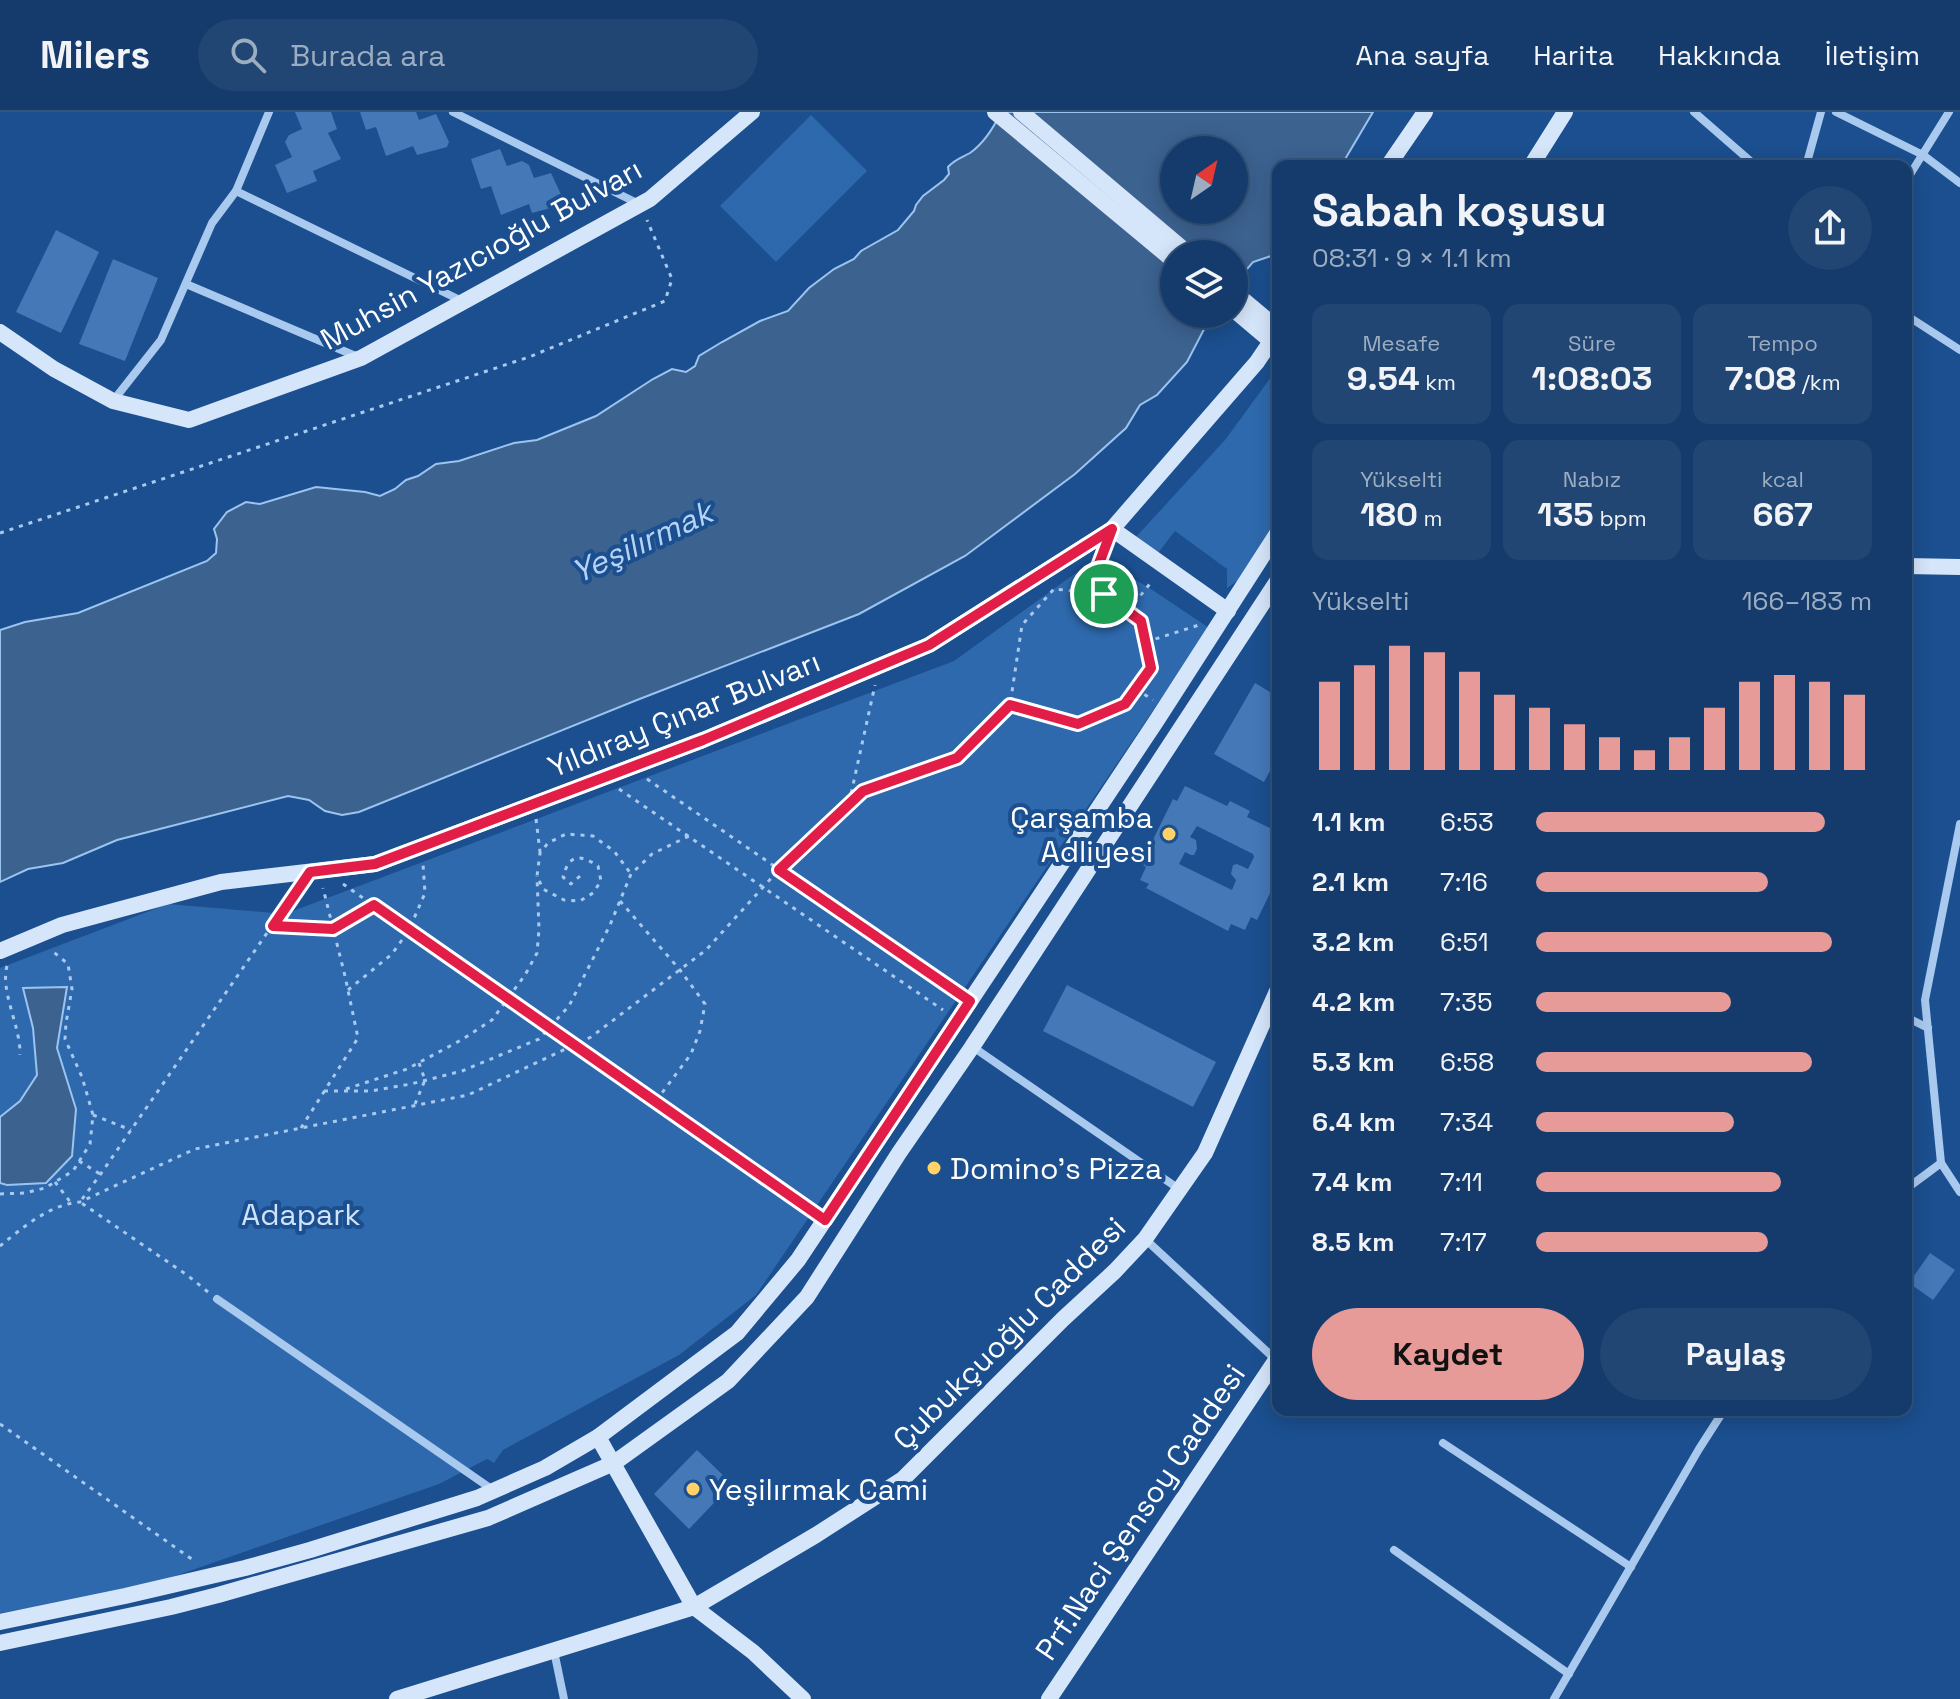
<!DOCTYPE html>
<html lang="tr">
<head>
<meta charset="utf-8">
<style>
  body { margin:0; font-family:"Space Grotesk",sans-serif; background:#214673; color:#f1f3f6; height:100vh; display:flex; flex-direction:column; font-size:30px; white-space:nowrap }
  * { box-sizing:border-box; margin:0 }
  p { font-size:26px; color:#9dadc1 }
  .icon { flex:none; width:44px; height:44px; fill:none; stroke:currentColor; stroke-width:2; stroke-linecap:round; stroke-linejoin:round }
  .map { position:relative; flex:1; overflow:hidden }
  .panel { position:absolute; left:1272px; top:48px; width:640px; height:1256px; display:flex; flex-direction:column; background:#143b6b; border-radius:16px; box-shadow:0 4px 20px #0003,0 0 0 2px #33557e }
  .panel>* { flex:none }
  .needle { width:52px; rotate:34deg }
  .buttons { position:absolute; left:1160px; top:24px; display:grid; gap:16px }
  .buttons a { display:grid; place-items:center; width:88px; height:88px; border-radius:50%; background:#143b6b; box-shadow:0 4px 20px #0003,0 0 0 2px #33557e; font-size:40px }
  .pin { position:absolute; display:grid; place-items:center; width:68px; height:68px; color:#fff; margin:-34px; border:4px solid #fff; border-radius:50%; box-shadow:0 2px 8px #0007 }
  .round { display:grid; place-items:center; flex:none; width:84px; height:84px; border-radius:42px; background:#214673 }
  .overview { display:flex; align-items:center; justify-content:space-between; height:136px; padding:0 40px }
  h1 { font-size:44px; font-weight:700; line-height:60px }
  .stats { display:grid; grid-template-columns:repeat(3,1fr); gap:12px; height:136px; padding:8px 40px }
  .stats div { display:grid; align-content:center; border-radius:16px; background:#214673; text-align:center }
  .stats b { font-size:34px; font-weight:700 }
  .stats small { font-size:22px; font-weight:400 }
  .stats p { font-size:22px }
  .chart { height:224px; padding:16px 40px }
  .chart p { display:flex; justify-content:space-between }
  .chart svg { width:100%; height:144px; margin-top:8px; stroke:#e69b98; stroke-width:6 }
  .action { display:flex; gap:16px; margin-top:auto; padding:16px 40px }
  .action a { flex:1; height:92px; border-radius:48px; background:#e69b98; color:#111; font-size:32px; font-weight:700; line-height:92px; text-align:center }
  .action a+a { background:#214673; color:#f1f3f6 }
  ul { padding:0 40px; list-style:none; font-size:26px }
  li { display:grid; grid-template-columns:128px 96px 1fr; align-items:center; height:60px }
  li i { height:20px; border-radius:10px; background:#e69b98 }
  header { display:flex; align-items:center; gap:48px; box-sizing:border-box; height:112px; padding:0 40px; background:#143b6b; border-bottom:2px solid #33557e }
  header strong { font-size:38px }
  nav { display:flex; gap:44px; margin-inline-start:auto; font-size:28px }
  .search { width:560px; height:72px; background:#214673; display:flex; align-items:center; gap:20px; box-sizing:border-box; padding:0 28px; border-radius:44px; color:#9dadc1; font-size:30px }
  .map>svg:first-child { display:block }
  .green { fill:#2e69ad }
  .water { fill:#3c6290; stroke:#9cc4f0; stroke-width:2; fill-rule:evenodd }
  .building { fill:#4478b7; fill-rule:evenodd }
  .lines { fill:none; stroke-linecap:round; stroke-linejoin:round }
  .path { stroke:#a9c9ee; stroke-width:3; stroke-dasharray:4 6; stroke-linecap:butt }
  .street { stroke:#a9c9ee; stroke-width:8 }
  .secondary { stroke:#d6e6fa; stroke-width:16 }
  .secondary-bridge { stroke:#d6e6fa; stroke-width:16 }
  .route-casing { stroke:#fff; stroke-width:16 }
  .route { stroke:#e11d48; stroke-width:10 }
  .poi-dot { fill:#ffd166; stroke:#1b4f8f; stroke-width:3 }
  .labels { text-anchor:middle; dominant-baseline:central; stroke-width:8; stroke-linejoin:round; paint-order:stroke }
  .street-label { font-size:30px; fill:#fff; stroke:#1b4f8f }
  .poi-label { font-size:30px; fill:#fff; stroke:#1b4f8f; text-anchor:start }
  .park-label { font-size:30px; fill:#cfe3fa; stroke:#1b4f8f }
  .water-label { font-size:32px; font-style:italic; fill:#b5d3f5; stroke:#1b4f8f }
</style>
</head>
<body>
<header>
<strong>Milers</strong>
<div class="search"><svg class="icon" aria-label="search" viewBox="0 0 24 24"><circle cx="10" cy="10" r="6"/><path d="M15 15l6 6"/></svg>Burada ara</div>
<nav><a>Ana sayfa</a><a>Harita</a><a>Hakkında</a><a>İletişim</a></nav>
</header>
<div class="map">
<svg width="1960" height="1587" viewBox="0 0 1960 1587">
  <rect width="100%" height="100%" fill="#1b4f8f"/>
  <!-- green -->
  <g class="green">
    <path d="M811,3l56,56 -91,91 -56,-56z"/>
    <path d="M1277,257l1,153 -35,55 -16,11v-19l-52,-38 -17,22 -23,-15 90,-98z"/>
    <path d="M1098,445l56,34 55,37 -453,667 -77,60 -176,95 -9,13 -7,-4 -48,25 -304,106 -135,23v-645l168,-64 117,10 669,-253z"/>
  </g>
  <!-- water -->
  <g class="water">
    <path d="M1001,0h372l-32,54h-63v86l-4,3 -21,7 -19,22v-30h-60v60h38l-25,48 -30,33 -17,10 -14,23 -51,46 -110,82 -106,58 -222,86 -278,112 -17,3 -17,-4 -16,-11 -21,-4 -171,44 -54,23 -35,6 -28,13v-252l25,-8 53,-9 129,-52 9,-8 1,-14 -3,-10 13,-17 19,-10 14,2 56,-17 49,5 15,4 15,-7 11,-9 12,-4 18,-12 23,-3 55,-18 23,-3 59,-24 57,-37 19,-10 14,3 9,-6 4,-10 23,-14 38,-21 28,-10 21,-23 25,-19 20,-10 7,-8 37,-21 16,-19 2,-6 7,-9 21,-16 5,-6 -1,-7c7,-8 13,-9 22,-14 14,-10 24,-26 31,-41zM1174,38h60v60h-60z"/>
    <path d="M67,875l-10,61 19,61 -4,47 -26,27 -39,2 -7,-2v-66l20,-16 17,-26 -4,-47 -10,-40z"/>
  </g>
  <!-- building -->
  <g class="building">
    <path d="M295,0h36l6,17 -9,4 13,26 -28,12 4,10 -30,12 -12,-28 17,-8 -7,-15 4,-7 13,-6z"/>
    <path d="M360,0h56l3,8 17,-6 13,28 -2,5 -30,8 -4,-9 -27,10 -10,-29 -10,3z"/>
    <path d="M500,37l7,17 15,-5 7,4 5,13 17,-5 13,28 -2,4 -30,8 -3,-9 -28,11 -10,-29 -10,3 -10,-30z"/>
    <path d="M56,118l43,22 -38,81 -45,-21z"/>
    <path d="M113,147l45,19 -33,83 -46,-17z"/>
    <path d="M1255,571l23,14v59l-14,26 -50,-28z"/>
    <path d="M1185,674l42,20 3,-5 20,10 -3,6 31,15v45l-21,43 -6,-3 -6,13 -14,-6 -3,7 -82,-43 3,-4 -9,-4 6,-13 -5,-3 32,-65 4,2zM1197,714l56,28 1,3 -6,12 -11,-5 -4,1 -2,9 5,6 -4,10 -53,-26 6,-12 6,3h3l3,-6 -1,-9 -6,-3z"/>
    <path d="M1067,873l149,77 -23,45 -150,-76z"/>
    <path d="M1930,1141l25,17 -22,30 -24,-17z"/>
    <path d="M697,1338l35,34 -43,45 -35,-35z"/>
  </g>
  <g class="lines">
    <!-- path -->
    <g class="path">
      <path d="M0,421l529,-176 136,-56 7,-22 -25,-59"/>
      <path d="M1088,481l14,-38"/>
      <path d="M1128,499l25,-31"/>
      <path d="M1146,530l53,-17"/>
      <path d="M1136,577l17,11"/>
      <path d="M647,667l310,212"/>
      <path d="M619,677l324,221"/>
      <path d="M849,691l26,-118"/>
      <path d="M536,707l4,33"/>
      <path d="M580,764l-9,8 -8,-7c6,-23 17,-23 35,-11l3,15 -8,12 -13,8 -16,-1 -21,-11 -6,-13 3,-23 8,-10 18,-9 27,2 21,15 17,23"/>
      <path d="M343,772l470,327"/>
      <path d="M620,789l60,69 25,34 -5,27 -9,23 -35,47"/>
      <path d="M273,814l60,3 41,-24"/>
      <path d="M7,854c-7,26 14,61 13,89"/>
      <path d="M348,878l44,-36 17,-24 16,-37 -2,-29"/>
      <path d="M346,977l61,-20 56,-30 29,-19 33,-45 12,-22 2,-24 -2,-53"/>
      <path d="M324,979h47l40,-7 51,-13 77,-32 30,-33 41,-81 21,-51 21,-20 37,-18"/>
      <path d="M415,992l10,-24 -6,-17"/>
      <path d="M93,1003l38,15"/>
      <path d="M301,1016l57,-90 -13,-62 -22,-88"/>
      <path d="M79,1049l21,13"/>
      <path d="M55,1070l16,21"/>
      <path d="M0,1082l25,-1 20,-5 28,-17 17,-27 3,-29 -11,-38 -17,-38 1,-16 6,-34 -4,-25 -18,-15"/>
      <path d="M0,1134c22,-18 50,-42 80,-44l115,-53 273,-54 123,-58 115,-87 80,-88 77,-71 94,-33 53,-53 12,-80 32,-36 50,5 37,27 10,47 -26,36 -47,20 -68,-19"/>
      <path d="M208,1180l-21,-17 -107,-73 20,-27 196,-284"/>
      <path d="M0,1312l196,138"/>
    </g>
    <!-- street -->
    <g class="street">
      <path d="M453,0l186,92"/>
      <path d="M1694,0l62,54"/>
      <path d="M1836,0l87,43 37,28"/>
      <path d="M1806,54l15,-54"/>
      <path d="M1906,69l43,-69"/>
      <path d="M236,79l226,110"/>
      <path d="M186,172l172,73"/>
      <path d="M1906,203l54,35"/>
      <path d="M113,289l48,-61 51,-117 24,-32 33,-79"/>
      <path d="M1960,712l-35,176 16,163 19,29"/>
      <path d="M1906,905l22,11"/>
      <path d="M973,935l206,142"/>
      <path d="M1906,1077l35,-26"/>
      <path d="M1145,1127l131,121"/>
      <path d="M217,1187l276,191"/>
      <path d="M1443,1331l188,124"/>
      <path d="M1394,1438l175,124"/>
      <path d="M554,1539l10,48"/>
      <path d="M1554,1587l145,-250 25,-39"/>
    </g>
    <!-- secondary -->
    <g class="secondary">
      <path d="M995,0l179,149"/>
      <path d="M1021,0l168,142"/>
      <path d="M1388,54l37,-54"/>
      <path d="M1531,54l34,-54"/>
      <path d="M1234,180l44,37"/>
      <path d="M0,220l54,37 59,32 76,19 172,-62 289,-159 102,-87"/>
      <path d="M1112,417l116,82"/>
      <path d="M1906,454l54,1"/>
      <path d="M0,839l62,-26 159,-43 154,-18 328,-124 226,-95 183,-116 145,-167 21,-31"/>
      <path d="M598,1325l96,170 59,45 50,47"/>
      <path d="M0,1510l125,-26 120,-28 65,-18 167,-52 68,-30 53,-31 139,-104 61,-73 359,-540 121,-188"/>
      <path d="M0,1531l171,-36 47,-12 270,-77 126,-55 114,-82 79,-84 92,-144 73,-106 306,-467"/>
      <path d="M397,1587l297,-92 122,-72 87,-56 160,-160 52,-48 30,-32 60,-86 73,-164"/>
      <path d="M1049,1587l229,-342"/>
    </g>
    <!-- secondary-bridge -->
    <path class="secondary-bridge" d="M1234,198l44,37"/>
  </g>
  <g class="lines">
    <!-- route casing -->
    <g class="route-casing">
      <path id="route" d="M1112,417l-24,64 16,1 37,27 10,47 -26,36 -47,20 -68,-19 -53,53 -94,33 -84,79 191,131 -145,219 -451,-315 -41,24 -60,-3 37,-54 65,-8 328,-124 226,-95z"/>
    </g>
    <!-- route -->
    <use href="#route" class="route"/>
  </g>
  <!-- markers -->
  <g class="poi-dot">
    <circle cx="1169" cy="722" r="8"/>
    <circle cx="934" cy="1056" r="8"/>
    <circle cx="693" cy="1377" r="8"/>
  </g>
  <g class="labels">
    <!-- street labels -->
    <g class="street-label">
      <text transform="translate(481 142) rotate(-29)">Muhsin Yazıcıoğlu Bulvarı</text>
      <text transform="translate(684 602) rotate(-22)">Yıldıray Çınar Bulvarı</text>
      <text transform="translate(1009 1221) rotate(-45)">Çubukçuoğlu Caddesi</text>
      <text transform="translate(1140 1400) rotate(-56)">Prf.Naci Şensoy Caddesi</text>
    </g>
    <!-- poi labels -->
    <g class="poi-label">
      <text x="1153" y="705" text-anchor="end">Çarşamba<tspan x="1153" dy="34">Adliyesi</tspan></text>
      <text x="950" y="1056">Domino's Pizza</text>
      <text x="709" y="1377">Yeşilırmak Cami</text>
    </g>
    <!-- park labels -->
    <g class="park-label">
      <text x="301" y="1102">Adapark</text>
    </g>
    <!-- water labels -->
    <g class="water-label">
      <text transform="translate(642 430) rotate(-25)">Yeşilırmak</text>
    </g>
  </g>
</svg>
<div class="buttons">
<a><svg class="needle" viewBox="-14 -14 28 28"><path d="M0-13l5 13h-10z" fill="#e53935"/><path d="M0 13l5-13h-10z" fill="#9dadc1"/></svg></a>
<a><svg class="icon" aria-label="layers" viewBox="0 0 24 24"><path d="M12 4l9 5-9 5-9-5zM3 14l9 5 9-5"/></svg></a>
</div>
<div class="pin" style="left:1104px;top:482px;background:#1e9e55"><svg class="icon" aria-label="arrive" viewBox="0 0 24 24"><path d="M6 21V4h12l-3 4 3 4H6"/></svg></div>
<section class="panel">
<div class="overview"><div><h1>Sabah koşusu</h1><p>08:31 · 9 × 1.1 km</p></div><a class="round"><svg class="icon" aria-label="share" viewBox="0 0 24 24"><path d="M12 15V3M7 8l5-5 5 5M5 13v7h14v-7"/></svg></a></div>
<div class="stats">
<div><p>Mesafe</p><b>9.54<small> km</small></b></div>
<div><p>Süre</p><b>1:08:03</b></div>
<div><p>Tempo</p><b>7:08<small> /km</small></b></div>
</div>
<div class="stats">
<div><p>Yükselti</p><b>180<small> m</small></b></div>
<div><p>Nabız</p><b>135<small> bpm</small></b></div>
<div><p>kcal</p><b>667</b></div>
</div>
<div class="chart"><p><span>Yükselti</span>166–183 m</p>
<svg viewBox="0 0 160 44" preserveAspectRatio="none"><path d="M5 44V17M15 44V12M25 44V6M35 44V8M45 44V14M55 44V21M65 44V25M75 44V30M85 44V34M95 44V38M105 44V34M115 44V25M125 44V17M135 44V15M145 44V17M155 44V21"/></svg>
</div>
<ul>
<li><b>1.1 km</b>6:53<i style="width:86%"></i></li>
<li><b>2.1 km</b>7:16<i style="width:69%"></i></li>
<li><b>3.2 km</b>6:51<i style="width:88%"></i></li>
<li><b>4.2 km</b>7:35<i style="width:58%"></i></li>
<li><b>5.3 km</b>6:58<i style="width:82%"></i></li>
<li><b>6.4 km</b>7:34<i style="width:59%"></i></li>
<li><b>7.4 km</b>7:11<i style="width:73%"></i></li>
<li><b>8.5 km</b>7:17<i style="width:69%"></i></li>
</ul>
<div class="action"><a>Kaydet</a><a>Paylaş</a></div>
</section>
</div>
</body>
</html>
